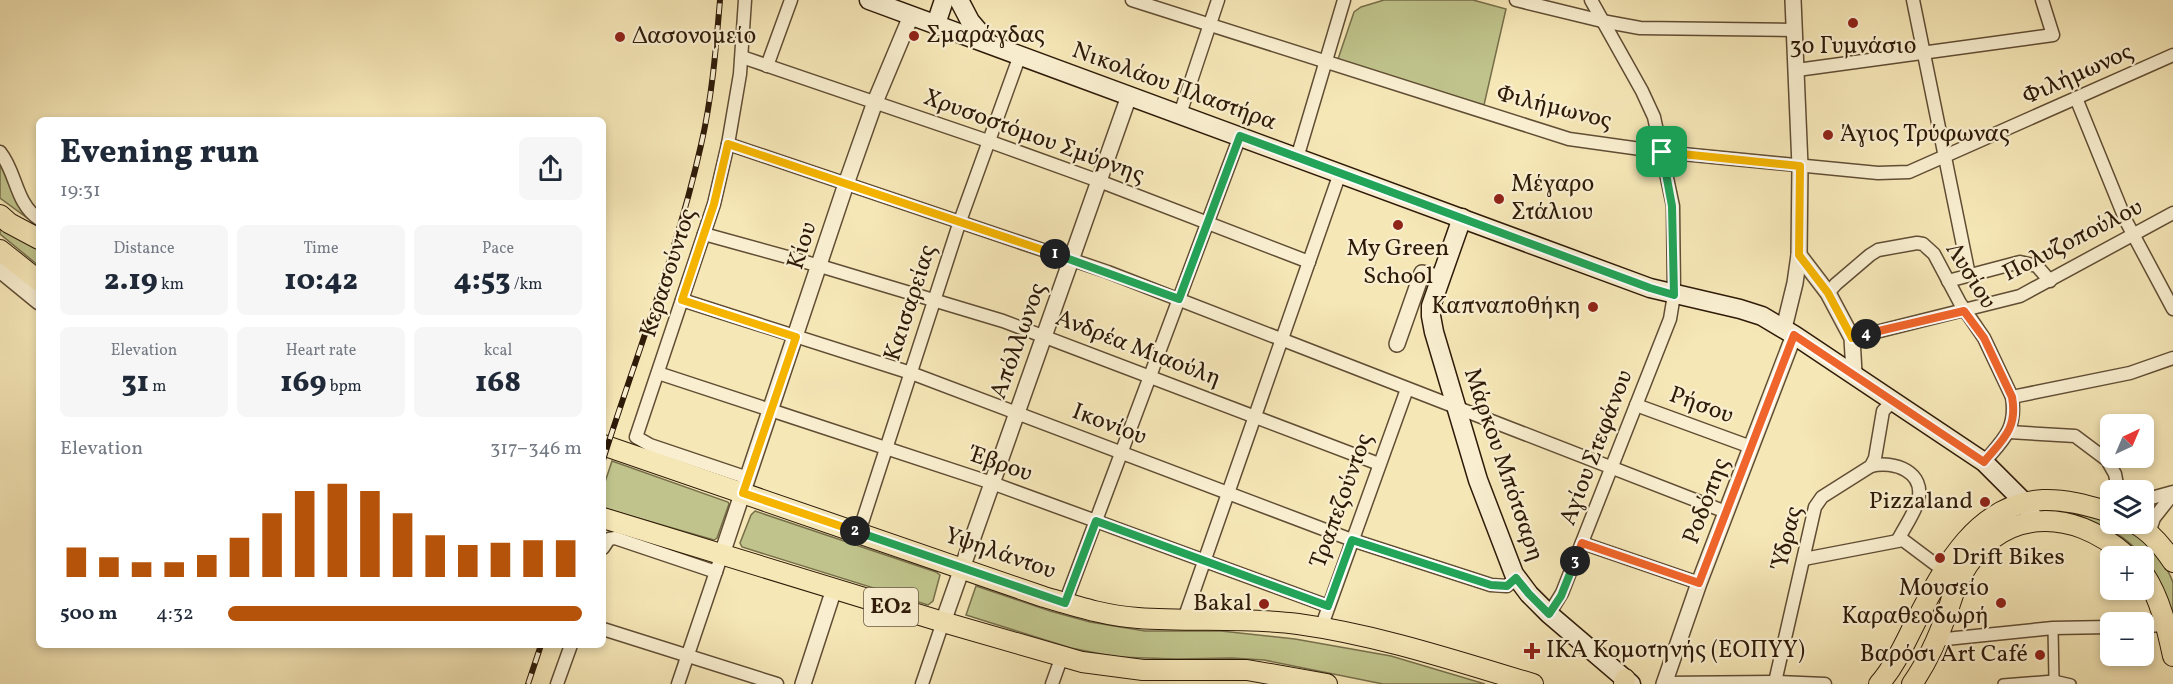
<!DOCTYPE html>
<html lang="en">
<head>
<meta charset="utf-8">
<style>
  body { margin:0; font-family:Vollkorn,serif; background:#f6f6f7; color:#1f2937; height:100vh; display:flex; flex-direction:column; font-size:22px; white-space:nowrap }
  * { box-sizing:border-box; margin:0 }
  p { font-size:20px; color:#747a83 }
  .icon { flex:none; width:33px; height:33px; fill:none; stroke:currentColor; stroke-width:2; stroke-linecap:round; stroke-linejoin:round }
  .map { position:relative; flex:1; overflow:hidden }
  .details { position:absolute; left:36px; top:117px; width:570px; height:531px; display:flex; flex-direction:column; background:#fff; border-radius:9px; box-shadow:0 3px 9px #0003 }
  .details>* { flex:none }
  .needle { width:39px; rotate:44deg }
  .buttons { position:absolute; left:2100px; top:414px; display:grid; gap:12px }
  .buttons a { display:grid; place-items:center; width:54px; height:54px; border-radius:9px; background:#fff; box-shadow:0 3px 9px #0003; font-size:30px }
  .pin { position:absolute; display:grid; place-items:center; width:51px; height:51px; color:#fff; margin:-26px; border-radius:12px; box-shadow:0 3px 9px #0006 }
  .km { position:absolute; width:30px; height:30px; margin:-15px; border-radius:50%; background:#222; color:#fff; font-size:16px; line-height:30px; text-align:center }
  .round { display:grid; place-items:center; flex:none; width:63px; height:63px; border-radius:9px; background:#f6f6f7 }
  .head { display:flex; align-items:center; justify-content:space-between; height:102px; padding:0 24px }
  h1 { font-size:33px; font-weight:800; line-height:45px }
  .stats { display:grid; grid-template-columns:repeat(3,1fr); gap:9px; height:102px; padding:6px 24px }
  .stats div { display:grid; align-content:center; border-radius:9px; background:#f6f6f7; text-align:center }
  .stats b { font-size:30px; font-weight:800 }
  .stats small { font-size:16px; font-weight:400 }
  .stats p { font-size:16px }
  .chart { height:168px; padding:12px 24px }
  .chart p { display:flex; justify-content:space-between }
  .chart svg { width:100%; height:108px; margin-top:6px; stroke:#b45309; stroke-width:6 }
  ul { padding:0 24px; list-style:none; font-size:20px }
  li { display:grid; grid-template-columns:96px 72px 1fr; align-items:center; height:45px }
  li i { height:15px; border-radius:8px; background:#b45309 }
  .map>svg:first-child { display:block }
  .green { fill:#c0c48c; stroke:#776f4a; stroke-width:1.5 }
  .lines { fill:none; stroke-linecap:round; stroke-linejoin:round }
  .pedestrian-casing { stroke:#604d34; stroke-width:12 }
  .minor-casing { stroke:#604d34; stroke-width:15 }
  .tertiary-casing { stroke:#604d34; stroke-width:18 }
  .secondary-casing { stroke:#2e1a08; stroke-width:21 }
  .primary-casing { stroke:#2e1a08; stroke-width:22 }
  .pedestrian { stroke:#f9efd0; stroke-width:9 }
  .minor { stroke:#f9efd0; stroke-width:12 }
  .tertiary { stroke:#f9efd0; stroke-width:15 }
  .secondary { stroke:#f9efd0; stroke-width:18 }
  .primary { stroke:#f6e7b7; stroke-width:20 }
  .rail-casing { stroke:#2e1a08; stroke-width:6 }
  .rail { stroke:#f9efd0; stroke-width:4; stroke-dasharray:11; stroke-linecap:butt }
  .split-1-casing { stroke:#fff; stroke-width:12 }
  .split-2-casing { stroke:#fff; stroke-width:12 }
  .split-3-casing { stroke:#fff; stroke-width:12 }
  .split-4-casing { stroke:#fff; stroke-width:12 }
  .split-5-casing { stroke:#fff; stroke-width:12 }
  .split-1 { stroke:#22a559; stroke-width:8 }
  .split-2 { stroke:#f5b400; stroke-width:8 }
  .split-3 { stroke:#22a559; stroke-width:8 }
  .split-4 { stroke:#f0652b; stroke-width:8 }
  .split-5 { stroke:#f5b400; stroke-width:8 }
  .poi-dot { fill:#8f2418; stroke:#f9efd0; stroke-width:2 }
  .labels { text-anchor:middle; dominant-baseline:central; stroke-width:4.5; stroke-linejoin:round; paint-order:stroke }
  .shield { fill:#f9efd0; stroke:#6b5a44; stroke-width:1.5 }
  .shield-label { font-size:22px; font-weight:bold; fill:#2e1a08 }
  .poi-label { font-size:24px; fill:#2e1a08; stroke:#f9efd0; text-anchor:start }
  .street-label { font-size:24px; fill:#2e1a08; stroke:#f9efd0 }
</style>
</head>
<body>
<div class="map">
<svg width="2173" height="684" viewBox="0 0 2173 684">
  <rect width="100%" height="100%" fill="#f6e7b7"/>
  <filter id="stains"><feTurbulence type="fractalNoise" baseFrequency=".00333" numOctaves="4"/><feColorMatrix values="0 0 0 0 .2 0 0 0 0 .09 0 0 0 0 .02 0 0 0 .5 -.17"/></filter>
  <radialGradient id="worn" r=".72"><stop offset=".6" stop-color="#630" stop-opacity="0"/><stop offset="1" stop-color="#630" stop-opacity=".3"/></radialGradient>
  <!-- green -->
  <g class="green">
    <path d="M1384,0h89l33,9 -22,96 -143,-43 -3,-3 16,-47 7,-5z"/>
    <path d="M0,164l14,32 18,22 -2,2 -30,-22z"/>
    <path d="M0,225l39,25v16l-39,-32z"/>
    <path d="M612,461l116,41 1,2 -12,34 -3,2 -111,-32v-20z"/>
    <path d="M755,511l181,61 4,3 -7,26 -5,4 -186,-58 -2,-4 11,-28z"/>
    <path d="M2070,513l40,7v4c23,0 57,38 63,59 0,10 0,23 0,33 -12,-38 -31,-72 -69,-89 -12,-5 -26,-5 -34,-14z"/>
    <path d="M976,586l74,25 40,11 55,9h76l74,8 96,17 94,28h-102l-119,-24 -32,-2 -55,1 -61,-2 -45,-9 -105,-33z"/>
  </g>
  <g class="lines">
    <!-- pedestrian casing -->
    <g class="pedestrian-casing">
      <g id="pedestrian">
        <path d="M2053,628l1,52"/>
        <path d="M2003,684l51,-4 17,4"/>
      </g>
    </g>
    <!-- minor casing -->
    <g class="minor-casing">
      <g id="minor">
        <path d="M745,0l-5,74 -12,70 -14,60 -78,233 14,8 98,33"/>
        <path d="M1132,0l437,139 93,13 216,21 31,-1 264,-117"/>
        <path d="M1516,0l86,21 38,7 155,2"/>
        <path d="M1913,0l56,275"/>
        <path d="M742,57l246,84 111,40 210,81"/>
        <path d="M767,66l24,-66"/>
        <path d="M1797,70l256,-35 -11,-35"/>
        <path d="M2076,98l50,123 47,88"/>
        <path d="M1180,114l38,-114"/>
        <path d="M728,144l380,128 618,240"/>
        <path d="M0,152c17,21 15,51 39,67"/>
        <path d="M1297,158l47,-158"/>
        <path d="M704,234l116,32 183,55 376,143"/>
        <path d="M1948,281l72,-19 17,4 13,15"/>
        <path d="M1828,293l8,-9 34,-29 8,-5 39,-7 6,1 11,10 26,49 24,35 28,59c5,32 -9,43 -28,65"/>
        <path d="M682,300l229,73 441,167 139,45 16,1 9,-8"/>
        <path d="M1852,338l168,-42 153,-83"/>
        <path d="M658,373l334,110 336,123"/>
        <path d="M2012,397l118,-24 43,-15"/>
        <path d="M1636,405l115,42"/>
        <path d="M2009,432l66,4 32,24 8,14 3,16"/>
        <path d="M1871,466c23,-6 55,6 47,35 -4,13 -14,27 -20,39"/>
        <path d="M2144,500l29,-8"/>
        <path d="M859,532l101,-311 60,-166"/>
        <path d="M2149,533l5,-15 19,-24"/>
        <path d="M1582,543l117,40"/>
        <path d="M603,548l6,-9 6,-1 101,34"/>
        <path d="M1804,559l99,-19 40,30"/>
        <path d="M1065,603l175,-467"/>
        <path d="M1549,614l13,-21 108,-274 4,-24 -1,-89 -19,-89 -12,-26 -51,-91"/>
        <path d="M1184,619l156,-446"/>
        <path d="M2144,626l22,-1"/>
        <path d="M1321,628l86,-239"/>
        <path d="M603,629l174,55"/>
        <path d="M1936,640l117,-12 57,-1"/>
        <path d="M1775,682l40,-175 7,-10 49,-31 4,-8 8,-47 5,-5 10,-3"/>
        <path d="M1665,683l110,-1 50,2"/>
        <path d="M557,684l14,-39"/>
        <path d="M678,684l44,-130"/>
        <path d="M922,684l21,-62"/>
        <path d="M1052,684l10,-28"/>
      </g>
    </g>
    <!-- tertiary casing -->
    <g class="tertiary-casing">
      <g id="tertiary">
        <path d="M1799,255l29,38 24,45 2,35"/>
        <path d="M0,270l39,32"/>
        <path d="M1784,328l11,-45 4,-28 1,-89 -7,-166"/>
        <path d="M1397,344l25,-71 19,5"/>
        <path d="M722,554l124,-370 29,-82 36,-86"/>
        <path d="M943,622l186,-526"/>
        <path d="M803,684l31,-95"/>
        <path d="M1664,684l35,-101 95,-248"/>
      </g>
    </g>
    <!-- secondary casing -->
    <g class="secondary-casing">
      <g id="secondary">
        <path d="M869,0l781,288 90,21 22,7 32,19 190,127 41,41 6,11"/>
        <path d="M959,0l11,21 17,20"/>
        <path d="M936,24l8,-24"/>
        <path d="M1462,218l-31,88v10l3,16 44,148 36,94 15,20 20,20 82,70"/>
      </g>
    </g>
    <!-- primary casing -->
    <g class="primary-casing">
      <g id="primary">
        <path d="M0,215l9,8 30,16"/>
        <path d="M0,250l39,31"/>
        <path d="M603,445l441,152c31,9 62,19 94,21 53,4 107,-1 160,6 80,11 158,37 235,60"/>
        <path d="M603,518l340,104 139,40 61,8h104l80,14"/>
        <path d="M2136,524c16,9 27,23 37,38"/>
        <path d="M2144,574c16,24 23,54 29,82"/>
        <path d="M1624,684l1,-5"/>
        <path d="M1879,684c15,-17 25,-39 35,-59 28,-53 60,-121 129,-125 23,-1 46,6 67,12"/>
        <path d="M1912,684c16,-23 27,-48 36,-74 4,-12 7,-23 13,-34 39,-69 110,-70 166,-20"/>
      </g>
    </g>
    <!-- pedestrian -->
    <use href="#pedestrian" class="pedestrian"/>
    <!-- minor -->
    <use href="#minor" class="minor"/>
    <!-- tertiary -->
    <use href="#tertiary" class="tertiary"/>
    <!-- secondary -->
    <use href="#secondary" class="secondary"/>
    <!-- primary -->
    <use href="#primary" class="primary"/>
    <!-- rail casing -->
    <g class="rail-casing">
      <g id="rail">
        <path d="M603,460c33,-105 74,-207 98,-315 11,-47 15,-97 19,-145"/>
        <path d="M528,684l13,-39"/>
      </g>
    </g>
    <!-- rail -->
    <use href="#rail" class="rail"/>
  </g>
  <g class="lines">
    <!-- split-1 casing -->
    <g class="split-1-casing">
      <path id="split-1" d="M1055,254l124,45 61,-163 410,152 24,7 -2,-89 -10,-54"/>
    </g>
    <!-- split-2 casing -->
    <g class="split-2-casing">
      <path id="split-2" d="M855,531l-112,-38 53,-156 -114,-37 32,-96 14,-60 327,110"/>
    </g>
    <!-- split-3 casing -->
    <g class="split-3-casing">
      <path id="split-3" d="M855,531l210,72 31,-82 232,85 24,-66 139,45 16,1 9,-8 13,16 20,20 12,-18 14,-35"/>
    </g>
    <!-- split-4 casing -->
    <g class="split-4-casing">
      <path id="split-4" d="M1575,561l7,-18 117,40 95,-248 190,127c18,-22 34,-33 28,-65l-28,-59 -20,-27 -98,23"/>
    </g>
    <!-- split-5 casing -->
    <g class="split-5-casing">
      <path id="split-5" d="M1662,152l138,14 -1,89 29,38 24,45 14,-4"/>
    </g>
    <!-- split-1 -->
    <use href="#split-1" class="split-1"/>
    <!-- split-2 -->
    <use href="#split-2" class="split-2"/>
    <!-- split-3 -->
    <use href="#split-3" class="split-3"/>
    <!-- split-4 -->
    <use href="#split-4" class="split-4"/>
    <!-- split-5 -->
    <use href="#split-5" class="split-5"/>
  </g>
  <!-- markers -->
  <g class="poi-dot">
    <circle cx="1853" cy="23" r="6"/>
    <circle cx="914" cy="36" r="6"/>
    <circle cx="620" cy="37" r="6"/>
    <circle cx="1828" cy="135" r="6"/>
    <circle cx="1499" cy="199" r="6"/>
    <circle cx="1398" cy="225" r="6"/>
    <circle cx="1593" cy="307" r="6"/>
    <circle cx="1985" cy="502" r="6"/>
    <circle cx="1940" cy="558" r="6"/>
    <circle cx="2001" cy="603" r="6"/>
    <circle cx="1264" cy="604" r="6"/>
    <path d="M1529 642h6v6h6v6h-6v6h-6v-6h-6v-6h6z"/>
    <circle cx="2040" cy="655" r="6"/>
  </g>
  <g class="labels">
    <!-- shield labels -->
    <rect class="shield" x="864" y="588" width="54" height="38" rx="4.5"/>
    <g class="shield-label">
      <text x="891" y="607">ΕΟ2</text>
    </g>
    <!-- poi labels -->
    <g class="poi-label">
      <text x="926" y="36">Σμαράγδας</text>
      <text x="632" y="37">Δασονομείο</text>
      <text x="1853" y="47" text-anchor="middle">3ο Γυμνάσιο</text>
      <text x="1840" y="135">Άγιος Τρύφωνας</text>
      <text x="1511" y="185">Μέγαρο<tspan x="1511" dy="28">Στάλιου</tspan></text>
      <text x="1398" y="249" text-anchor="middle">My Green<tspan x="1398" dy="28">School</tspan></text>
      <text x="1581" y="307" text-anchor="end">Καπναποθήκη</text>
      <text x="1973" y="502" text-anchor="end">Pizzaland</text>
      <text x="1952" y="558">Drift Bikes</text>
      <text x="1989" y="589" text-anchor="end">Μουσείο<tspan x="1989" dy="28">Καραθεοδωρή</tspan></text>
      <text x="1252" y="604" text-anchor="end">Bakal</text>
      <text x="1546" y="651">ΙΚΑ Κομοτηνής (ΕΟΠΥΥ)</text>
      <text x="2028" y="655" text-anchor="end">Βαρόσι Art Café</text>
    </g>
    <!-- street labels -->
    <g class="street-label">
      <text transform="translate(2078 75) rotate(-24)">Φιλήμωνος</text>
      <text transform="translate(1174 87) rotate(20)">Νικολάου Πλαστήρα</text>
      <text transform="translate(1554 108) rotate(14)">Φιλήμωνος</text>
      <text transform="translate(1034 137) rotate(20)">Χρυσοστόμου Σμύρνης</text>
      <text transform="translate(2073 241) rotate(-27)">Πολυζοπούλου</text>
      <text transform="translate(803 246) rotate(-72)">Κίου</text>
      <text transform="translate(669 273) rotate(-72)">Κερασούντος</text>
      <text transform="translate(1970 276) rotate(58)">Λυσίου</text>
      <text transform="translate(911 303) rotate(-72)">Καισαρείας</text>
      <text transform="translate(1019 341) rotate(-70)">Απόλλωνος</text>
      <text transform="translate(1138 349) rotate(21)">Ανδρέα Μιαούλη</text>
      <text transform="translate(1701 406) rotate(20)">Ρήσου</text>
      <text transform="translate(1109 425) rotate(21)">Ικονίου</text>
      <text transform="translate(1597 448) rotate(-69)">Αγίου Στεφάνου</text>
      <text transform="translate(1001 465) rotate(19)">Έβρου</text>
      <text transform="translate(1503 465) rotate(71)">Μάρκου Μπότσαρη</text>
      <text transform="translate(1342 501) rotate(-70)">Τραπεζούντος</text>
      <text transform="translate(1707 501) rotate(-69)">Ροδόπης</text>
      <text transform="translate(1788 537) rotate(-76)">Ύδρας</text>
      <text transform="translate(1000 554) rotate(19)">Υψηλάντου</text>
    </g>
  </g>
  <rect width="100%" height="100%" filter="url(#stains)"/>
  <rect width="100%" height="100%" fill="url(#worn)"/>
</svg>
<div class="buttons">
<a><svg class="needle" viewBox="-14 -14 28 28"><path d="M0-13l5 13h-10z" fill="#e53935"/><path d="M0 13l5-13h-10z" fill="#747a83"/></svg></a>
<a><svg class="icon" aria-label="layers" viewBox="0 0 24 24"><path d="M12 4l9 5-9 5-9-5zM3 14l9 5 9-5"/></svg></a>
<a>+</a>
<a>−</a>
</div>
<div class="pin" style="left:1662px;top:152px;background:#1e9e55"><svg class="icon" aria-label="arrive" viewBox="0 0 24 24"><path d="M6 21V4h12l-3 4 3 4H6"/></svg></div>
<b class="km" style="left:1055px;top:254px">1</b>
<b class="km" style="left:855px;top:531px">2</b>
<b class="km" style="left:1575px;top:561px">3</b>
<b class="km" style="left:1866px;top:334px">4</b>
<section class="details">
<div class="head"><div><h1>Evening run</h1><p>19:31</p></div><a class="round"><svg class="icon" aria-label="share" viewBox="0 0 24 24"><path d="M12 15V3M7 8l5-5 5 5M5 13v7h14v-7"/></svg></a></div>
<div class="stats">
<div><p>Distance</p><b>2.19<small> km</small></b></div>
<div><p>Time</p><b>10:42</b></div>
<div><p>Pace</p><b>4:53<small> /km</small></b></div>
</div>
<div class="stats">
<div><p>Elevation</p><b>31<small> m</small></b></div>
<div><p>Heart rate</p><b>169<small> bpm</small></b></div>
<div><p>kcal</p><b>168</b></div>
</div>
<div class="chart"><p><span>Elevation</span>317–346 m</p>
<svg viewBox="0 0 160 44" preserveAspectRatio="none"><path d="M5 44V32M15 44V36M25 44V38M35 44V38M45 44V35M55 44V28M65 44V18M75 44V9M85 44V6M95 44V9M105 44V18M115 44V27M125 44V31M135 44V30M145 44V29M155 44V29"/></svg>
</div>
<ul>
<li><b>500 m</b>4:32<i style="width:100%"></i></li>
</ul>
</section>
</div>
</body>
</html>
